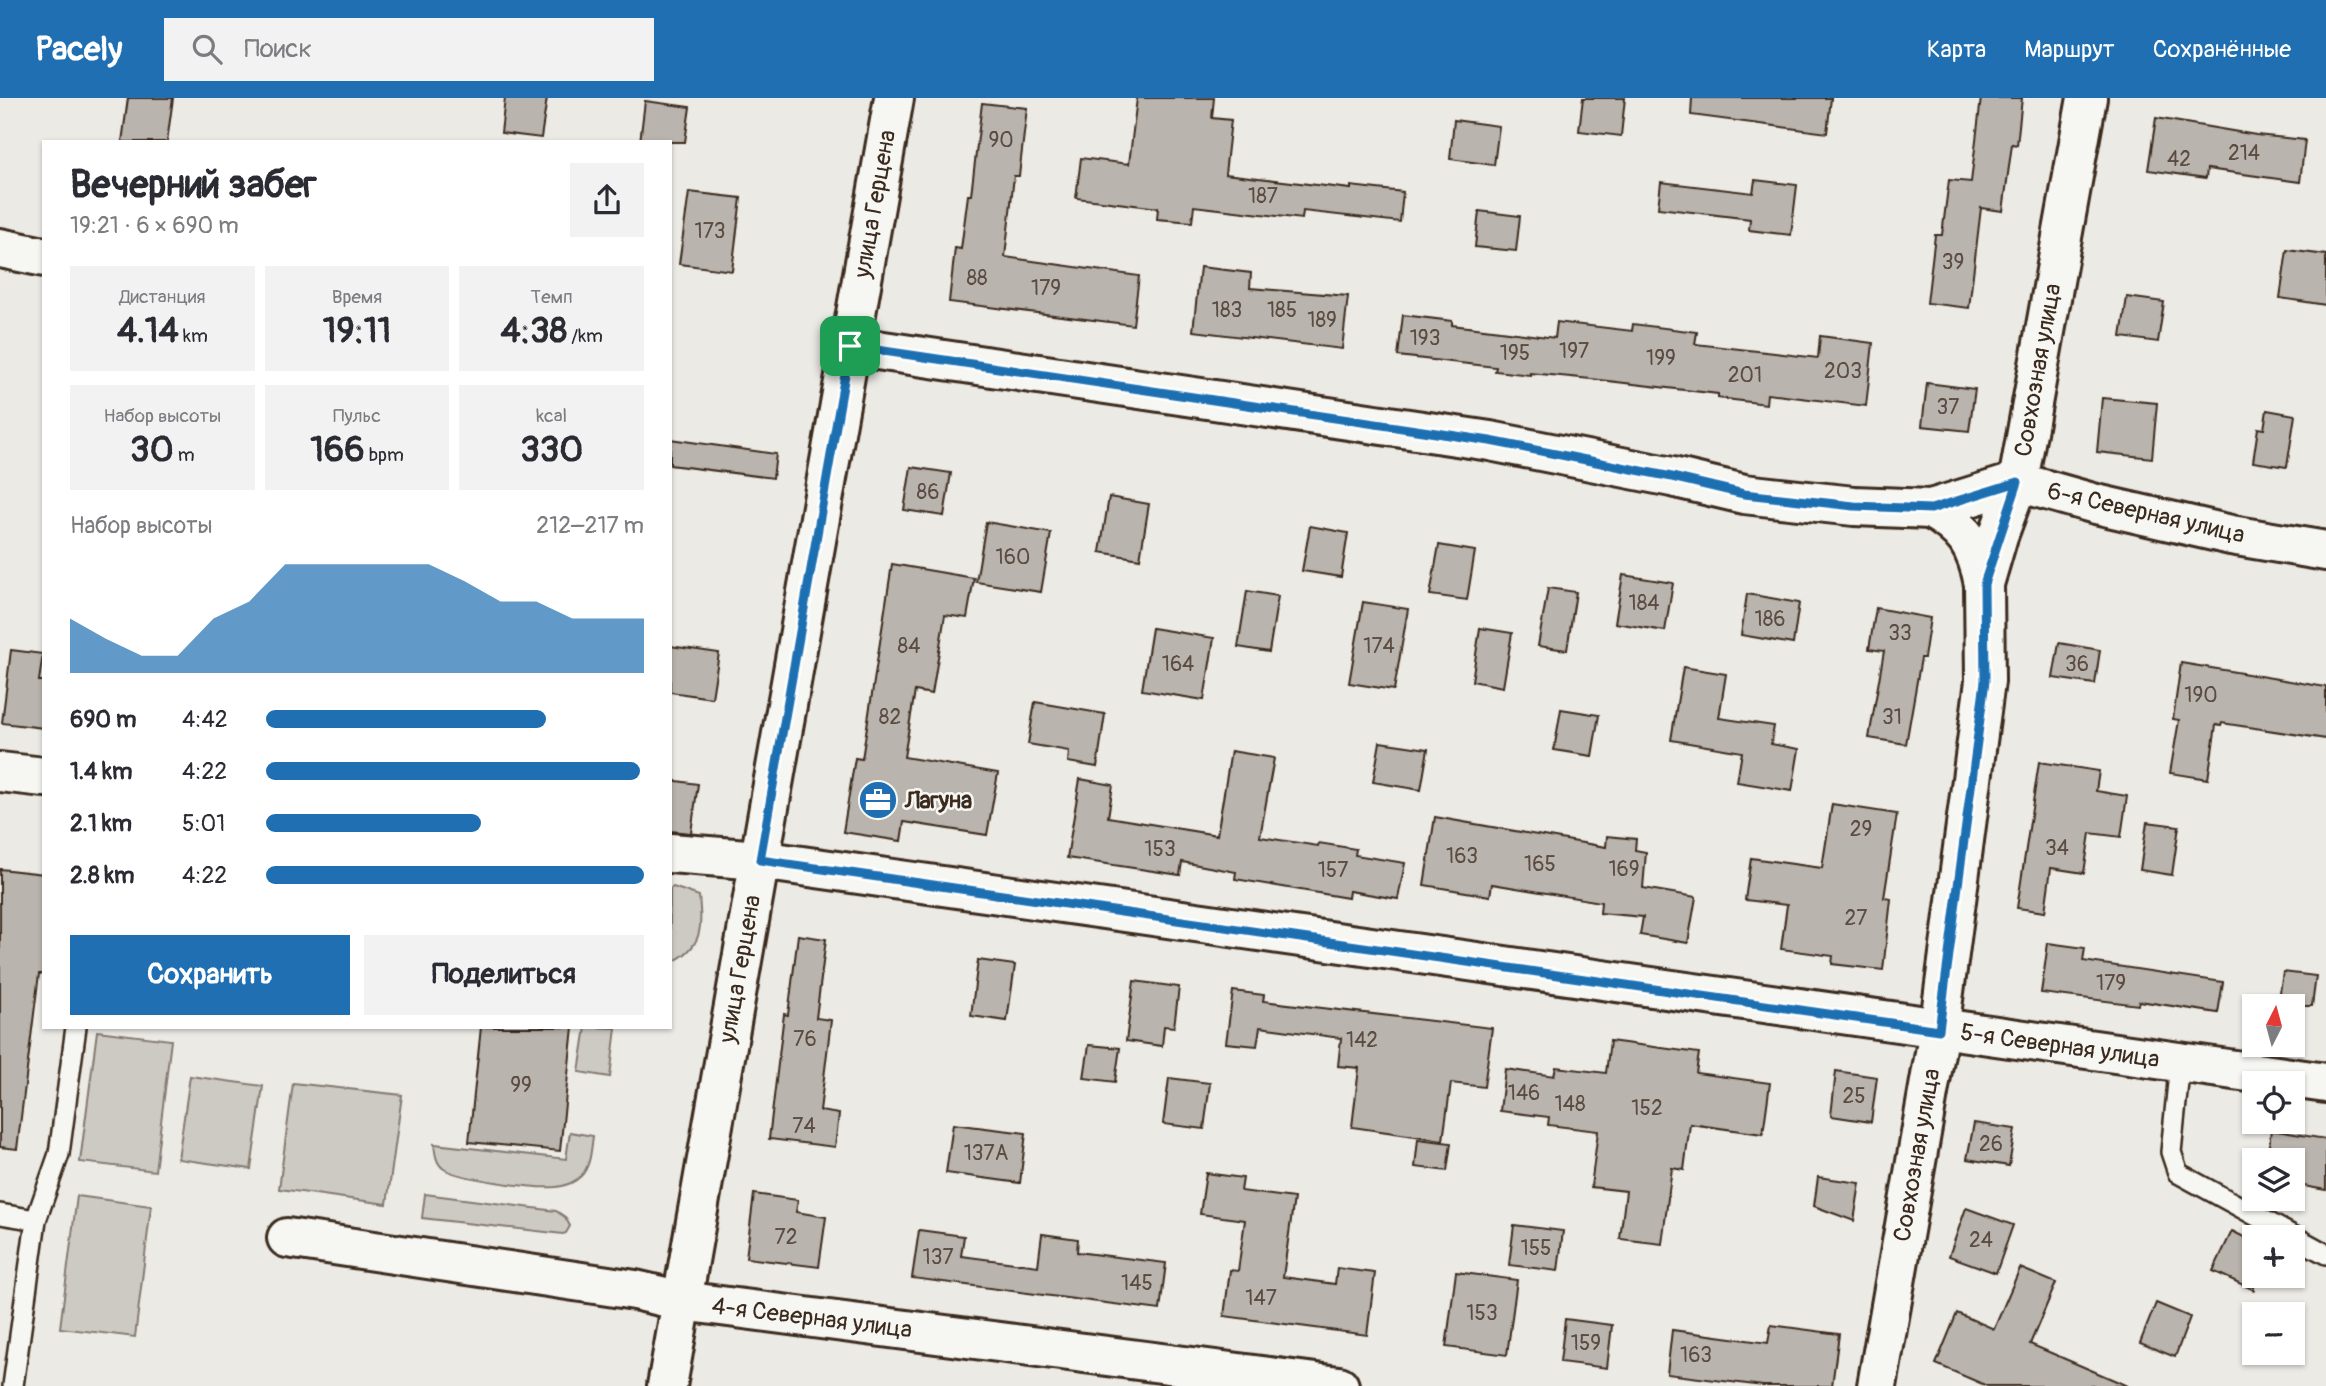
<!DOCTYPE html>
<html lang="ru">
<head>
<meta charset="utf-8">
<style>
  body { margin:0; font-family:Pangolin,sans-serif; background:#f2f2f3; color:#2b2b33; height:100vh; display:flex; flex-direction:column; font-size:26px; white-space:nowrap }
  * { box-sizing:border-box; margin:0 }
  p { font-size:23px; color:#7c7c81 }
  .icon { flex:none; width:38px; height:38px; fill:none; stroke:currentColor; stroke-width:2; stroke-linecap:round; stroke-linejoin:round }
  .map { position:relative; flex:1; overflow:hidden }
  .drawer { position:absolute; left:42px; top:42px; width:630px; height:889px; display:flex; flex-direction:column; background:#fff; border-radius:0px; box-shadow:0 2px 5px #0004 }
  .drawer>* { flex:none }
  .needle { width:46px; rotate:6deg }
  .fabs { position:absolute; left:2242px; top:896px; display:grid; gap:14px }
  .fabs a { display:grid; place-items:center; width:63px; height:63px; border-radius:0px; background:#fff; box-shadow:0 2px 5px #0004; font-size:35px }
  .pin { position:absolute; display:grid; place-items:center; width:60px; height:60px; color:#fff; margin:-30px; border-radius:14px; box-shadow:0 4px 10px #0006 }
  .round { display:grid; place-items:center; flex:none; width:74px; height:74px; border-radius:0px; background:#f2f2f3 }
  .summary { display:flex; align-items:center; justify-content:space-between; height:119px; padding:0 28px }
  h1 { font-size:38px; font-weight:700; line-height:52px }
  .stats { display:grid; grid-template-columns:repeat(3,1fr); gap:10px; height:119px; padding:7px 28px }
  .stats div { display:grid; align-content:center; border-radius:0px; background:#f2f2f3; text-align:center }
  .stats b { font-size:35px; font-weight:700 }
  .stats small { font-size:19px; font-weight:400 }
  .stats p { font-size:19px }
  .chart { height:196px; padding:14px 28px }
  .chart p { display:flex; justify-content:space-between }
  .chart svg { width:100%; height:126px; margin-top:7px; fill:#1f6fb2; opacity:.7 }
  .button { display:flex; gap:14px; margin-top:auto; padding:14px 28px }
  .button a { flex:1; height:80px; border-radius:0px; background:#1f6fb2; color:#fff; font-size:28px; font-weight:700; line-height:80px; text-align:center }
  .button a+a { background:#f2f2f3; color:#2b2b33 }
  ul { padding:0 28px; list-style:none; font-size:23px }
  li { display:grid; grid-template-columns:112px 84px 1fr; align-items:center; height:52px }
  li i { height:18px; border-radius:9px; background:#1f6fb2 }
  header { display:flex; align-items:center; gap:42px; box-sizing:border-box; height:98px; padding:0 35px; background:#1f6fb2; color:#fff }
  header strong { font-size:33px }
  nav { display:flex; gap:38px; margin-inline-start:auto; font-size:24px }
  .search { width:490px; height:63px; background:#f2f2f3; display:flex; align-items:center; gap:18px; box-sizing:border-box; padding:0 24px; border-radius:0px; color:#7c7c81; font-size:26px }
  .map>svg:first-child { display:block }
  .green { fill:#cdcac4; stroke:#847a71; stroke-width:2 }
  .building { fill:#bab4ae; stroke:#3b2a1e; stroke-width:2 }
  .lines { fill:none; stroke-linecap:round; stroke-linejoin:round }
  .lane-casing { stroke:#3b2a1e; stroke-width:24 }
  .street-casing { stroke:#3b2a1e; stroke-width:44 }
  .secondary-casing { stroke:#3b2a1e; stroke-width:44 }
  .primary-casing { stroke:#3b2a1e; stroke-width:44 }
  .lane { stroke:#f6f6f2; stroke-width:19 }
  .street { stroke:#f6f6f2; stroke-width:38 }
  .secondary { stroke:#f6f6f2; stroke-width:38 }
  .primary { stroke:#f6f6f2; stroke-width:38 }
  .route-casing { stroke:#fff; stroke-width:14 }
  .route { stroke:#1f6fb2; stroke-width:9 }
  .labels { text-anchor:middle; dominant-baseline:central; stroke-width:5; stroke-linejoin:round; paint-order:stroke }
  .number-label { font-size:21px; fill:#5b4c42 }
  .street-label { font-size:24px; fill:#3b2a1e; stroke:#f6f6f2 }
  .poi-label { font-size:24px; font-weight:bold; fill:#3b2a1e; stroke:#f6f6f2; text-anchor:start }
</style>
</head>
<body>
<header>
<strong>Pacely</strong>
<div class="search"><svg class="icon" aria-label="search" viewBox="0 0 24 24"><circle cx="10" cy="10" r="6"/><path d="M15 15l6 6"/></svg>Поиск</div>
<nav><a>Карта</a><a>Маршрут</a><a>Сохранённые</a></nav>
</header>
<div class="map">
<svg width="2326" height="1288" viewBox="0 0 2326 1288">
  <rect width="100%" height="100%" fill="#ebeae5"/>
  <filter id="ink" filterUnits="userSpaceOnUse"><feTurbulence type="fractalNoise" baseFrequency=".0143" numOctaves="2"/><feDisplacementMap in="SourceGraphic" scale="14" xChannelSelector="R" yChannelSelector="G"/><feConvolveMatrix kernelMatrix="1 2 1 2 8 2 1 2 1" color-interpolation-filters="sRGB"/></filter>
  <g filter="url(#ink)">
    <!-- green -->
    <g class="green">
      <path d="M673,789l26,9c3,32 4,52 -29,67v-74z"/>
      <path d="M586,929l30,1 -6,49 -31,-5z"/>
      <path d="M97,933l74,9 -16,131 -75,-9z"/>
      <path d="M190,978l73,10 -12,83 -73,-10z"/>
      <path d="M293,985l109,12 -15,109 -108,-15z"/>
      <path d="M570,1034l23,4c-2,13 -2,30 -12,40 -7,7 -16,10 -25,11 -19,2 -96,-8 -112,-18 -8,-5 -9,-16 -10,-25l132,15z"/>
      <path d="M425,1096l131,17 9,6 5,9 -4,7 -3,1 -141,-16z"/>
      <path d="M77,1098l74,10 -16,131 -75,-9z"/>
    </g>
    <!-- building -->
    <g class="building">
      <path d="M128,0h45l-6,44h-45z"/>
      <path d="M505,0h42l-6,40 -40,-5z"/>
      <path d="M1137,0h77l-2,20 19,2 -6,54 126,15v-3l52,6 -3,30 -97,-11 -1,8 -108,-13 -2,16 -35,-3 1,-11 -82,-10 5,-40 48,6z"/>
      <path d="M1583,0h42l-4,38 -42,-5z"/>
      <path d="M1692,0h139l-4,35 -136,-18z"/>
      <path d="M1981,0h41l-5,47 -5,-1 -9,67 -22,-3 -12,100 -42,-5 8,-68h7l7,-55 22,2z"/>
      <path d="M645,3l45,6 -5,35h-45z"/>
      <path d="M982,5l45,5 -8,68h-5l-9,81 134,19 -6,49 -184,-23 6,-54 6,1 7,-54h3z"/>
      <path d="M2156,20l100,17 49,5 -5,42 -93,-13 -1,9 -58,-8z"/>
      <path d="M1454,22l45,6 -5,39 -44,-6z"/>
      <path d="M1755,82l42,5 -6,50 -42,-5 1,-11 -92,-11 3,-26 92,11z"/>
      <path d="M689,94l52,6 -9,73 -53,-7z"/>
      <path d="M1479,113l41,5 -4,35 -41,-4z"/>
      <path d="M2287,152l39,5v50l-46,-7z"/>
      <path d="M1200,169l51,6 -1,15 98,8 -6,53 -149,-18z"/>
      <path d="M2127,199l37,5 -6,40 -37,-5z"/>
      <path d="M1403,217l49,6v4l103,13 2,-16 75,9 1,-7 64,8 -2,12 123,14 2,-22 53,7 -7,63 -99,-12 -1,10 -48,-6v-4l-127,-15 -61,-6v2l-35,-4 1,-4 -98,-11z"/>
      <path d="M1927,285l48,6 -6,42 -47,-5z"/>
      <path d="M2102,300l55,5 -5,55 -55,-6z"/>
      <path d="M2267,312l28,5 -8,52 -34,-5 5,-34 6,1z"/>
      <path d="M670,341l106,15 -3,24 -103,-13z"/>
      <path d="M911,369l40,6 -7,43 -40,-6z"/>
      <path d="M1109,399l40,7 -9,55 -40,-7z"/>
      <path d="M986,424l65,11 -10,59 -65,-10z"/>
      <path d="M1310,428l38,7 -7,44 -39,-6z"/>
      <path d="M1439,447l36,6 -8,49 -37,-5z"/>
      <path d="M892,466l82,14 -7,40 -22,-3 -13,79 -17,-3 -11,66 94,16 -11,62 -83,-13 -3,19 -58,-9 12,-74 7,1z"/>
      <path d="M1623,477l50,8 -8,48 -50,-8z"/>
      <path d="M1548,490l28,4 -9,58 -29,-4z"/>
      <path d="M1247,493l31,5 -9,56 -31,-5z"/>
      <path d="M1747,496l52,9 -6,41 -52,-9z"/>
      <path d="M1363,504l45,7 -14,81 -45,-7z"/>
      <path d="M1876,510l54,10 -6,40h-3l-15,86 -37,-6 15,-87 -15,-2z"/>
      <path d="M1152,530l62,10 -10,62 -62,-10z"/>
      <path d="M1480,530l32,5 -9,54 -31,-6z"/>
      <path d="M2059,545l41,7 -5,34 -42,-6z"/>
      <path d="M670,548l49,7 -7,45 -42,-6z"/>
      <path d="M11,552l32,4 -4,27h5v47l-42,-5z"/>
      <path d="M2181,565l145,24v52l-104,-16 -1,3 -5,-1 -8,54 -38,-6 9,-53 -6,-1z"/>
      <path d="M1683,569l43,7 -7,44 55,8 -3,18 28,5 -7,42 -55,-9 5,-30 -71,-12z"/>
      <path d="M1035,604l70,12 -8,53 -29,-5 1,-11 -41,-7z"/>
      <path d="M1561,611l38,6 -7,41 -38,-6z"/>
      <path d="M1380,644l48,7 -7,41 -48,-8z"/>
      <path d="M1231,653l43,7 -14,79 58,9 1,-3 37,6 -1,6 50,8 -7,36 -49,-8 -1,7 -113,-19 1,-7 -54,-10 -2,13 -113,-17 13,-79 33,6 -5,32 109,18z"/>
      <path d="M2039,664l60,9 -3,20 31,5 -6,41 -31,-4 -6,40 -33,-5 -6,44 -28,-4z"/>
      <path d="M670,682l28,4 -7,49 -21,-2z"/>
      <path d="M1832,706l65,10 -13,84 7,1 -8,71 -51,-6 1,-8 -52,-7 6,-44 -42,-5 6,-42 71,10z"/>
      <path d="M1435,719l171,30 1,-11 29,3 -1,11 11,2 -3,36 53,9 -8,46 -48,-8 3,-18 -43,-4 1,-11 -109,-18 -2,12 -66,-11z"/>
      <path d="M2147,724l32,4 -7,49 -32,-5z"/>
      <path d="M0,771l44,5v100h-5l-22,175 -17,-2z"/>
      <path d="M798,837l28,4 -10,79 15,2 -11,91 19,3 -4,33 -66,-8 15,-125 4,1z"/>
      <path d="M2048,845l37,5 -2,13 140,21 -5,31 -79,-12 -1,4 -97,-12z"/>
      <path d="M978,862l37,5 -8,56 -36,-5z"/>
      <path d="M2283,874l33,4 -4,30h-34z"/>
      <path d="M1134,883l45,6 -5,40 -10,-1 -2,20 -36,-5z"/>
      <path d="M1233,893l31,4 -1,6 229,27 -8,59 -33,-4 -8,57 -91,-13 7,-59 -21,-2 3,-28 -81,-11 -3,19 -31,-3z"/>
      <path d="M481,929h92l-13,124 -91,-9z"/>
      <path d="M1610,943l89,12 -3,20 74,10 -7,51 -73,-10 -6,46 -12,-2 -10,76 -42,-5 6,-48 -35,-4 7,-56 -50,-6 1,-8 -49,-6 5,-42 49,7 2,-9 50,6z"/>
      <path d="M1089,947l31,3 -5,34 -31,-4z"/>
      <path d="M1836,973l41,6 -6,45 -40,-6z"/>
      <path d="M1169,980l41,5 -6,46 -41,-5z"/>
      <path d="M1974,1025l41,6 -6,37 -42,-7z"/>
      <path d="M953,1026l73,9 -6,50 -74,-10z"/>
      <path d="M2271,1032l55,9v51l-34,-6v-24h-25z"/>
      <path d="M1418,1041l33,4 -4,28 -32,-4z"/>
      <path d="M1206,1075l37,5 -2,13 53,7 -11,79 52,7 2,-16 38,5 -8,62 -143,-19 6,-46 8,1 7,-51 -45,-6z"/>
      <path d="M1818,1079l42,6 -6,38 -40,-15z"/>
      <path d="M754,1096l44,6 -2,12 30,5 -7,50 -73,-9z"/>
      <path d="M1966,1110l47,17 -17,48 -47,-17z"/>
      <path d="M1514,1127l49,6 -5,40 -49,-6z"/>
      <path d="M919,1132l45,6 -3,20 77,10 4,-32 36,5 -1,13 89,11 -6,47 -248,-32z"/>
      <path d="M2232,1133l22,11v48l-41,-19z"/>
      <path d="M2020,1170l36,15 -26,61 98,42h-141l-51,-22 21,-51 37,16z"/>
      <path d="M1456,1174l61,8 -10,75 -61,-8z"/>
      <path d="M2156,1205l34,14 -15,40 -35,-14z"/>
      <path d="M1565,1221l47,6 -5,43 -47,-6z"/>
      <path d="M1771,1227l68,9 -7,52h-69l-96,-12 5,-44 96,13z"/>
    </g>
    <g class="lines">
      <!-- lane casing -->
      <g class="lane-casing">
        <g id="lane">
          <path d="M2180,964l-9,90 7,21 148,81"/>
          <path d="M0,1116l36,6 -23,166"/>
          <path d="M36,1122l23,-66 17,-127"/>
        </g>
      </g>
      <!-- street casing -->
      <g class="street-casing">
        <g id="street">
          <path d="M0,150l44,9"/>
          <path d="M850,248l640,95 182,36 72,17 110,12 77,3 87,-27 78,22 135,31 95,16"/>
          <path d="M1931,411c34,20 45,36 53,75"/>
          <path d="M0,674l44,5"/>
          <path d="M670,755l90,7"/>
          <path d="M287,1140l348,52 47,11 657,85"/>
          <path d="M1877,1288l62,-356 46,-349 -1,-97 14,-48 20,-54 69,-384"/>
        </g>
      </g>
      <!-- secondary casing -->
      <g class="secondary-casing">
        <path id="secondary" d="M760,762l1566,223"/>
      </g>
      <!-- primary casing -->
      <g class="primary-casing">
        <path id="primary" d="M667,1288l227,-1288"/>
      </g>
      <!-- lane -->
      <use href="#lane" class="lane"/>
      <!-- street -->
      <use href="#street" class="street"/>
      <!-- secondary -->
      <use href="#secondary" class="secondary"/>
      <!-- primary -->
      <use href="#primary" class="primary"/>
    </g>
  </g>
  <g class="lines" filter="url(#ink)">
    <!-- route casing -->
    <g class="route-casing">
      <path id="route" d="M850,248l640,95 182,36 72,17 110,12 77,3 87,-27 -34,102 1,97 -46,349 -1179,-170z"/>
    </g>
    <!-- route -->
    <use href="#route" class="route"/>
  </g>
  <!-- icons -->
  <defs>
    <g id="office-disc" transform="scale(2.0125)"><circle r="9.5" fill="#1f6fb2" stroke="#f6f6f2"/><path d="M-6-3h4V-5.5h4V-3h4V5H-6ZM-1-4.5V-3h2v-1.5ZM-6 0V1H6V0Z" fill="#fff"/></g>
  </defs>
  <g fill-rule="evenodd">
    <use href="#office-disc" x="878" y="702"/>
  </g>
  <g class="labels">
    <!-- number labels -->
    <g class="number-label">
      <text x="1001" y="42">90</text>
      <text x="2244" y="55">214</text>
      <text x="2179" y="61">42</text>
      <text x="1263" y="98">187</text>
      <text x="710" y="133">173</text>
      <text x="1953" y="164">39</text>
      <text x="977" y="180">88</text>
      <text x="1046" y="190">179</text>
      <text x="1227" y="212">183</text>
      <text x="1282" y="212">185</text>
      <text x="1322" y="222">189</text>
      <text x="1425" y="240">193</text>
      <text x="1574" y="253">197</text>
      <text x="1515" y="255">195</text>
      <text x="1661" y="260">199</text>
      <text x="1843" y="273">203</text>
      <text x="1745" y="277">201</text>
      <text x="1948" y="309">37</text>
      <text x="928" y="394">86</text>
      <text x="1013" y="459">160</text>
      <text x="1644" y="505">184</text>
      <text x="1770" y="521">186</text>
      <text x="1900" y="535">33</text>
      <text x="909" y="548">84</text>
      <text x="1379" y="548">174</text>
      <text x="1178" y="566">164</text>
      <text x="2077" y="566">36</text>
      <text x="2201" y="597">190</text>
      <text x="890" y="619">82</text>
      <text x="1892" y="619">31</text>
      <text x="1861" y="731">29</text>
      <text x="2057" y="750">34</text>
      <text x="1160" y="751">153</text>
      <text x="1462" y="758">163</text>
      <text x="1540" y="766">165</text>
      <text x="1624" y="771">169</text>
      <text x="1333" y="772">157</text>
      <text x="1856" y="820">27</text>
      <text x="2111" y="885">179</text>
      <text x="805" y="941">76</text>
      <text x="1362" y="942">142</text>
      <text x="521" y="987">99</text>
      <text x="1524" y="995">146</text>
      <text x="1854" y="998">25</text>
      <text x="1570" y="1006">148</text>
      <text x="1647" y="1010">152</text>
      <text x="804" y="1028">74</text>
      <text x="1991" y="1046">26</text>
      <text x="986" y="1055">137А</text>
      <text x="786" y="1139">72</text>
      <text x="1981" y="1142">24</text>
      <text x="1536" y="1150">155</text>
      <text x="938" y="1159">137</text>
      <text x="1137" y="1185">145</text>
      <text x="1261" y="1200">147</text>
      <text x="1482" y="1215">153</text>
      <text x="1586" y="1245">159</text>
      <text x="1696" y="1257">163</text>
    </g>
    <!-- street labels -->
    <g class="street-label">
      <text transform="translate(875 106) rotate(-80)">улица Герцена</text>
      <text transform="translate(2038 272) rotate(-80)">Совхозная улица</text>
      <text transform="translate(2146 415) rotate(13)">6-я Северная улица</text>
      <text transform="translate(740 871) rotate(-80)">улица Герцена</text>
      <text transform="translate(2060 948) rotate(8)">5-я Северная улица</text>
      <text transform="translate(1917 1057) rotate(-80)">Совхозная улица</text>
      <text transform="translate(812 1220) rotate(7)">4-я Северная улица</text>
    </g>
    <!-- poi labels -->
    <g class="poi-label">
      <text x="905" y="702">Лагуна</text>
    </g>
  </g>
</svg>
<div class="fabs">
<a><svg class="needle" viewBox="-14 -14 28 28"><path d="M0-13l5 13h-10z" fill="#e53935"/><path d="M0 13l5-13h-10z" fill="#7c7c81"/></svg></a>
<a><svg class="icon" aria-label="locate" viewBox="0 0 24 24"><circle cx="12" cy="12" r="6"/><path d="M12 2v4M12 18v4M2 12h4M18 12h4"/></svg></a>
<a><svg class="icon" aria-label="layers" viewBox="0 0 24 24"><path d="M12 4l9 5-9 5-9-5zM3 14l9 5 9-5"/></svg></a>
<a>+</a>
<a>−</a>
</div>
<div class="pin" style="left:850px;top:248px;background:#1e9e55"><svg class="icon" aria-label="arrive" viewBox="0 0 24 24"><path d="M6 21V4h12l-3 4 3 4H6"/></svg></div>
<section class="drawer">
<div class="summary"><div><h1>Вечерний забег</h1><p>19:21 · 6 × 690 m</p></div><a class="round"><svg class="icon" aria-label="share" viewBox="0 0 24 24"><path d="M12 15V3M7 8l5-5 5 5M5 13v7h14v-7"/></svg></a></div>
<div class="stats">
<div><p>Дистанция</p><b>4.14<small> km</small></b></div>
<div><p>Время</p><b>19:11</b></div>
<div><p>Темп</p><b>4:38<small> /km</small></b></div>
</div>
<div class="stats">
<div><p>Набор высоты</p><b>30<small> m</small></b></div>
<div><p>Пульс</p><b>166<small> bpm</small></b></div>
<div><p>kcal</p><b>330</b></div>
</div>
<div class="chart"><p><span>Набор высоты</span>212–217 m</p>
<svg viewBox="0 0 160 44" preserveAspectRatio="none"><path d="M0 44V25L10 32L20 38L30 38L40 25L50 19L60 6L70 6L80 6L90 6L100 6L110 12L120 19L130 19L140 25L150 25L160 25V44z"/></svg>
</div>
<ul>
<li><b>690 m</b>4:42<i style="width:74%"></i></li>
<li><b>1.4 km</b>4:22<i style="width:99%"></i></li>
<li><b>2.1 km</b>5:01<i style="width:57%"></i></li>
<li><b>2.8 km</b>4:22<i style="width:100%"></i></li>
</ul>
<div class="button"><a>Сохранить</a><a>Поделиться</a></div>
</section>
</div>
</body>
</html>
